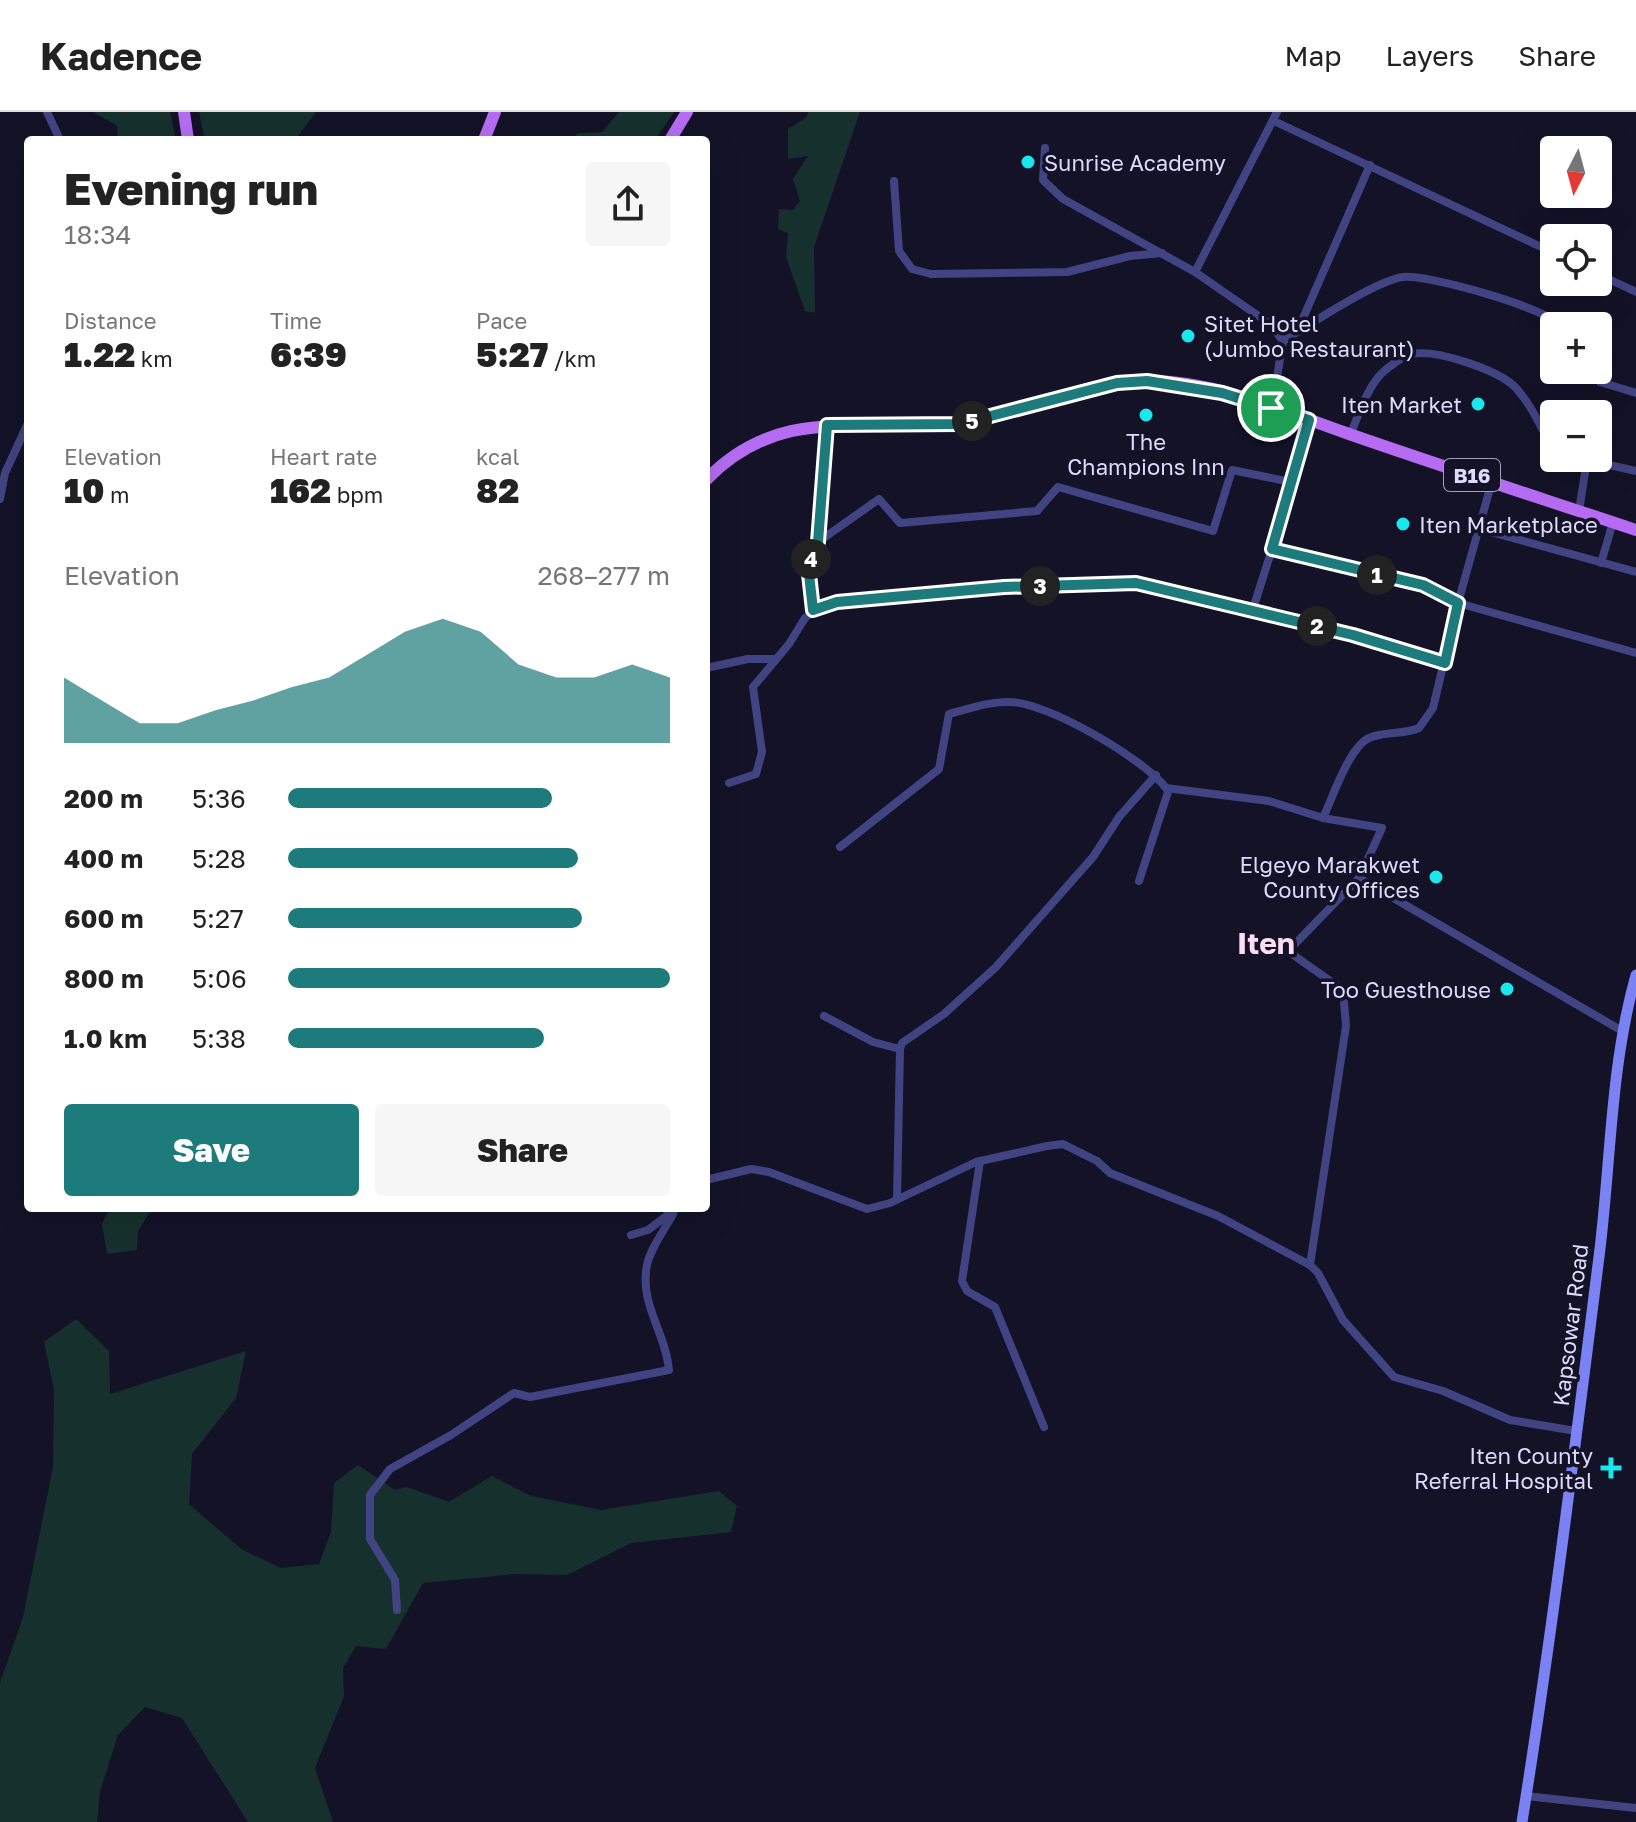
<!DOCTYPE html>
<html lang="en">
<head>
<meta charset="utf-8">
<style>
  body { margin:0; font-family:"Golos Text",sans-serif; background:#f6f6f6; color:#222; height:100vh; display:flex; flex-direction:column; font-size:30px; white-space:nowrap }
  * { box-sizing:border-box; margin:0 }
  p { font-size:26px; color:#767676 }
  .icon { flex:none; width:44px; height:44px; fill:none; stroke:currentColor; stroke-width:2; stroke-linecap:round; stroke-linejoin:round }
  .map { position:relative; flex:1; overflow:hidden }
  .details { position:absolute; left:24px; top:24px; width:686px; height:1076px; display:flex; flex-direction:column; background:#fff; border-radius:8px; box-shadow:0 8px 32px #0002 }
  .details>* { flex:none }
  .needle { width:52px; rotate:186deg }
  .buttons { position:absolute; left:1540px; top:24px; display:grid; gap:16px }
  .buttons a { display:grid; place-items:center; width:72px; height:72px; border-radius:8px; background:#fff; box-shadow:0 8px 32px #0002; font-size:40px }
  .pin { position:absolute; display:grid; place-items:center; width:68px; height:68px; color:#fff; margin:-34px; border:4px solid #fff; border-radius:50%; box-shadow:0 2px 8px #0007 }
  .km { position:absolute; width:40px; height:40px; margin:-20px; border-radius:50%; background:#222; color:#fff; font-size:22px; line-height:40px; text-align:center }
  .round { display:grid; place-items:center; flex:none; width:84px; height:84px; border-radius:8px; background:#f6f6f6 }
  .head { display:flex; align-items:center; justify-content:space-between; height:136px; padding:0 40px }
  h1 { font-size:44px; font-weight:800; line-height:60px }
  .stats { display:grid; grid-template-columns:repeat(3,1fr); gap:12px; height:136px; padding:8px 40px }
  .stats div { display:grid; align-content:center }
  .stats b { font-size:34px; font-weight:800 }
  .stats small { font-size:22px; font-weight:400 }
  .stats p { font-size:22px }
  .chart { height:224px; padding:16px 40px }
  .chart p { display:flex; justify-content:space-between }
  .chart svg { width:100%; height:144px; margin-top:8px; fill:#1e7b7c; opacity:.7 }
  .cta { display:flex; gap:16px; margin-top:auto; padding:16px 40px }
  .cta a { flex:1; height:92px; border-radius:8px; background:#1e7b7c; color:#fff; font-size:32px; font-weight:800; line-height:92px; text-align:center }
  .cta a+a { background:#f6f6f6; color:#222 }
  ul { padding:0 40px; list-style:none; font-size:26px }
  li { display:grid; grid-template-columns:128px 96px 1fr; align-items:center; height:60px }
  li i { height:20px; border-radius:10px; background:#1e7b7c }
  header { display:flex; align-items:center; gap:48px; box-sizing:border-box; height:112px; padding:0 40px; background:#fff; border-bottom:2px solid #e0e0e0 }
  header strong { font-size:38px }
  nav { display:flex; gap:44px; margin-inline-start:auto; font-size:28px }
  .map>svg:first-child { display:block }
  .green { fill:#16312d }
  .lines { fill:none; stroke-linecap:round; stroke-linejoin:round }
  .minor { stroke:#414482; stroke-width:8 }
  .secondary { stroke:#7a82f4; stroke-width:11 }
  .primary { stroke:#b56cf2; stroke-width:12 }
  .route-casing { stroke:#fff; stroke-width:16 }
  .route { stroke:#1e7b7c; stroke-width:10 }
  .poi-dot { fill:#18e8eb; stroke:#141227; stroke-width:3 }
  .labels { text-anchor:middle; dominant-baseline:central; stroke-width:7; stroke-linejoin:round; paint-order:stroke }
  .shield { fill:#141227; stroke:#a09fbc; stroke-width:2 }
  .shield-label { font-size:20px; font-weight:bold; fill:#dcdbfc }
  .poi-label { font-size:22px; fill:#dcdbfc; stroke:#141227; text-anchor:end }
  .street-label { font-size:22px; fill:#dcdbfc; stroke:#141227 }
  .district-label { font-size:30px; font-weight:bold; fill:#fcddf3; stroke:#141227 }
</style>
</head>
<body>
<header>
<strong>Kadence</strong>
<nav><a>Map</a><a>Layers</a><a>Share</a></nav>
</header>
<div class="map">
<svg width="1636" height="1710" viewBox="0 0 1636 1710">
  <rect width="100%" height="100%" fill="#141227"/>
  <!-- green -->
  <g class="green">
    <path d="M93,0h77l6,28h-58l-1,-14z"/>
    <path d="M199,0h117l-21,28h-90z"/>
    <path d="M619,0h55l-19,28h-81l3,-7 25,-1z"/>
    <path d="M808,0h52l-46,135 1,66 -10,-2 -19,-54 2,-24 -10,-4 1,-20 14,1 7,-9 -7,-22 15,-23 -20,3v-30l19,-12z"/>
    <path d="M110,1096h73l-34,5 -11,18 -1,19 -30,4 -5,-30z"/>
    <path d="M76,1207l33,32 1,43 136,-43 -10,47 -44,56 -3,50 52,45 40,19 38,-4 12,-32 3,-49 24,-18 37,25 12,-3 42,15 43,-26 39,20 70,14 118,-19 18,15 -6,26 -100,11 -64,32 -53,-1 -91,9 -37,66 -30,-3 -13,22 1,28 -29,72 18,54h-85l-66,-104 -37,-11 -27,28 -18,57 -3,30h-97v-139l23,-66 30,-150 1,-77 -10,-48z"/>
  </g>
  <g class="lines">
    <!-- minor -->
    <g class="minor">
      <path d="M47,0l13,28"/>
      <path d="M1274,9l280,132"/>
      <path d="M1045,36l-2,32 20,19 132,73"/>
      <path d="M894,69l5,70 13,18 19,5 136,-2 63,-16 32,-3"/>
      <path d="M1598,162l38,18"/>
      <path d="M1297,220l73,-167"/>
      <path d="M1283,229c26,-16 92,-60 120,-64 24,-3 145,31 157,49"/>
      <path d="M1589,258l11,12 36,11"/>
      <path d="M1272,295l11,-66 -13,-17 -75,-52 82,-160"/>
      <path d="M1309,308l-37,129 151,36 35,18 178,50"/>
      <path d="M1350,323c9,-20 16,-45 31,-61 7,-7 22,-18 31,-20 24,-5 87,16 104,34 17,19 26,42 38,64"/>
      <path d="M1579,346l57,13"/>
      <path d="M0,387l5,-26 23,-50"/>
      <path d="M1579,399l8,-51"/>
      <path d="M1480,417l156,43"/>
      <path d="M818,430l61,-43 21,24 137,-12 21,-24 155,44 19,-61 59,12"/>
      <path d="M1601,451l12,-41"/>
      <path d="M813,498l-5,-45 10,-23 9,-117"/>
      <path d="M1252,500l20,-63"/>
      <path d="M706,556l42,-9h26"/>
      <path d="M729,671l27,-9 6,-22 -9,-65 36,-43 16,-26 16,-13 16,-3 167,-15 132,-4 217,52 92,28"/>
      <path d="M1323,706l59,10 -23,50"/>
      <path d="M840,735l99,-78 10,-55c19,-5 42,-13 61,-12 37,0 134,57 156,86l103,13 54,17c9,-19 26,-71 46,-80 15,-7 34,-3 50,-10l14,-20 25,-105 34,-122"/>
      <path d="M1139,769l30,-92"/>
      <path d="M824,904l49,26 27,7 2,-6 42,-29 52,-47 97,-110 26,-40 37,-42"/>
      <path d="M980,1049l-18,120 5,10 28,16 49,120"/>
      <path d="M706,1068l45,-11 18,3 98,37 23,-6 86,-41 71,-16 16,-2 34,17 13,12 108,43 92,49 8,8 25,47 51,57 49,14 67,29 66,11"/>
      <path d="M897,1087l3,-150"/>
      <path d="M631,1123l17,-5 29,-22"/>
      <path d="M1310,1153l36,-239 -3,-36 -51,-36v-7l67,-69 265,154"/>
      <path d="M397,1498l-2,-30 -25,-41v-44l20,-26 61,-34 63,-42 16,4 139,-27c-3,-37 -30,-66 -22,-105 3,-16 18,-36 26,-51l-8,-6"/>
      <path d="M1526,1684l110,12"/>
    </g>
    <!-- secondary -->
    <path class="secondary" d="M1522,1710c30,-188 53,-376 77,-565 12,-94 11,-190 37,-282"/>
    <!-- primary -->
    <g class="primary">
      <path d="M184,0l4,28"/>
      <path d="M484,28l11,-28"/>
      <path d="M670,28l17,-28"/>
      <path d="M706,368c70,-73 148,-50 238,-55 69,-4 131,-43 200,-44 69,-2 141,31 205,53 95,33 191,64 287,96"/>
    </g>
  </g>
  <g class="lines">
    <!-- route casing -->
    <g class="route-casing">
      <path id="route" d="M1147,269l75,12 87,27 -37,129 151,36 35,18 -13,60 -92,-28 -217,-52 -132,4 -167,15 -24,8 -5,-45 10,-23 9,-117 133,-1 157,-41z"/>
    </g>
    <!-- route -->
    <use href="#route" class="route"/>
  </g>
  <!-- markers -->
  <g class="poi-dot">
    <circle cx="1028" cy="50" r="8"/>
    <circle cx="1188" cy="224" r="8"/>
    <circle cx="1478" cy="292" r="8"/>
    <circle cx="1146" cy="303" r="8"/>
    <circle cx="1403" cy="412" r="8"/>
    <circle cx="1436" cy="765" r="8"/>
    <circle cx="1507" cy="877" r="8"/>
    <path d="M1607 1344h8v8h8v8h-8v8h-8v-8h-8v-8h8z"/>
  </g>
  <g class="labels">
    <!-- shield labels -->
    <rect class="shield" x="1444" y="347" width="56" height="32" rx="6"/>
    <g class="shield-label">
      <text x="1472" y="363">B16</text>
    </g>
    <!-- poi labels -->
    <g class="poi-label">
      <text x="1044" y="50" text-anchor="start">Sunrise Academy</text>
      <text x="1204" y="211" text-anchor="start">Sitet Hotel<tspan x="1204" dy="25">(Jumbo Restaurant)</tspan></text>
      <text x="1462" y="292">Iten Market</text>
      <text x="1146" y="329" text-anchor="middle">The<tspan x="1146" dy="25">Champions Inn</tspan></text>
      <text x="1419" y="412" text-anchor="start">Iten Marketplace</text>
      <text x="1420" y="752">Elgeyo Marakwet<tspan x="1420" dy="25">County Offices</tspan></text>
      <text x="1491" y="877">Too Guesthouse</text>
      <text x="1593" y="1343">Iten County<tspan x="1593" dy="25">Referral Hospital</tspan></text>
    </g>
    <!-- street labels -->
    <g class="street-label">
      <text transform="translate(1570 1213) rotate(-83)">Kapsowar Road</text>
    </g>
    <!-- district labels -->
    <g class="district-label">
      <text x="1266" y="831">Iten</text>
    </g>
  </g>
</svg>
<div class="buttons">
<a><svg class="needle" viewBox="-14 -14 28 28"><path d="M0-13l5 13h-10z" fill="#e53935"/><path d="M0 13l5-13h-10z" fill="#767676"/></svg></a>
<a><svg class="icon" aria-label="locate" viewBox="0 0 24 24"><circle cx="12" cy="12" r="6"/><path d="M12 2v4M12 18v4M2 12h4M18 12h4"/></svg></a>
<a>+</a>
<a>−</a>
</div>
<div class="pin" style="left:1271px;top:296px;background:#1e9e55"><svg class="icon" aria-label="arrive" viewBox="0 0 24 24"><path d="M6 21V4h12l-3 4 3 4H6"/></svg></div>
<b class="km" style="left:1377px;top:463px">1</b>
<b class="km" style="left:1317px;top:514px">2</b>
<b class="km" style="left:1040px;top:474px">3</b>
<b class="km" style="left:811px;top:447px">4</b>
<b class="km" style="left:972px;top:309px">5</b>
<section class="details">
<div class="head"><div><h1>Evening run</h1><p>18:34</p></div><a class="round"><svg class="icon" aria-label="share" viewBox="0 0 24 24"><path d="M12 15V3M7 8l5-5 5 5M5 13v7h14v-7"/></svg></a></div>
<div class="stats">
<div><p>Distance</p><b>1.22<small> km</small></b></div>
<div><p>Time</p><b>6:39</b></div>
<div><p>Pace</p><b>5:27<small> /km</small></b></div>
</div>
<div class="stats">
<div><p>Elevation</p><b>10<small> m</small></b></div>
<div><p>Heart rate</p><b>162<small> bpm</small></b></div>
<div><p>kcal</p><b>82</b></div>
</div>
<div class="chart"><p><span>Elevation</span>268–277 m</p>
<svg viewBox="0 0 160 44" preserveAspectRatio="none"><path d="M0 44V24L10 31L20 38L30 38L40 34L50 31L60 27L70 24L80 17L90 10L100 6L110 10L120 20L130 24L140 24L150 20L160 24V44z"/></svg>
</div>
<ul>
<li><b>200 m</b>5:36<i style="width:69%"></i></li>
<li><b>400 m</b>5:28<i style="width:76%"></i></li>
<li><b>600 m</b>5:27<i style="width:77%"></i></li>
<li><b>800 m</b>5:06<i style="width:100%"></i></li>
<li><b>1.0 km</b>5:38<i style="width:67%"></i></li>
</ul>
<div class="cta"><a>Save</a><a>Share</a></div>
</section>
</div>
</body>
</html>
